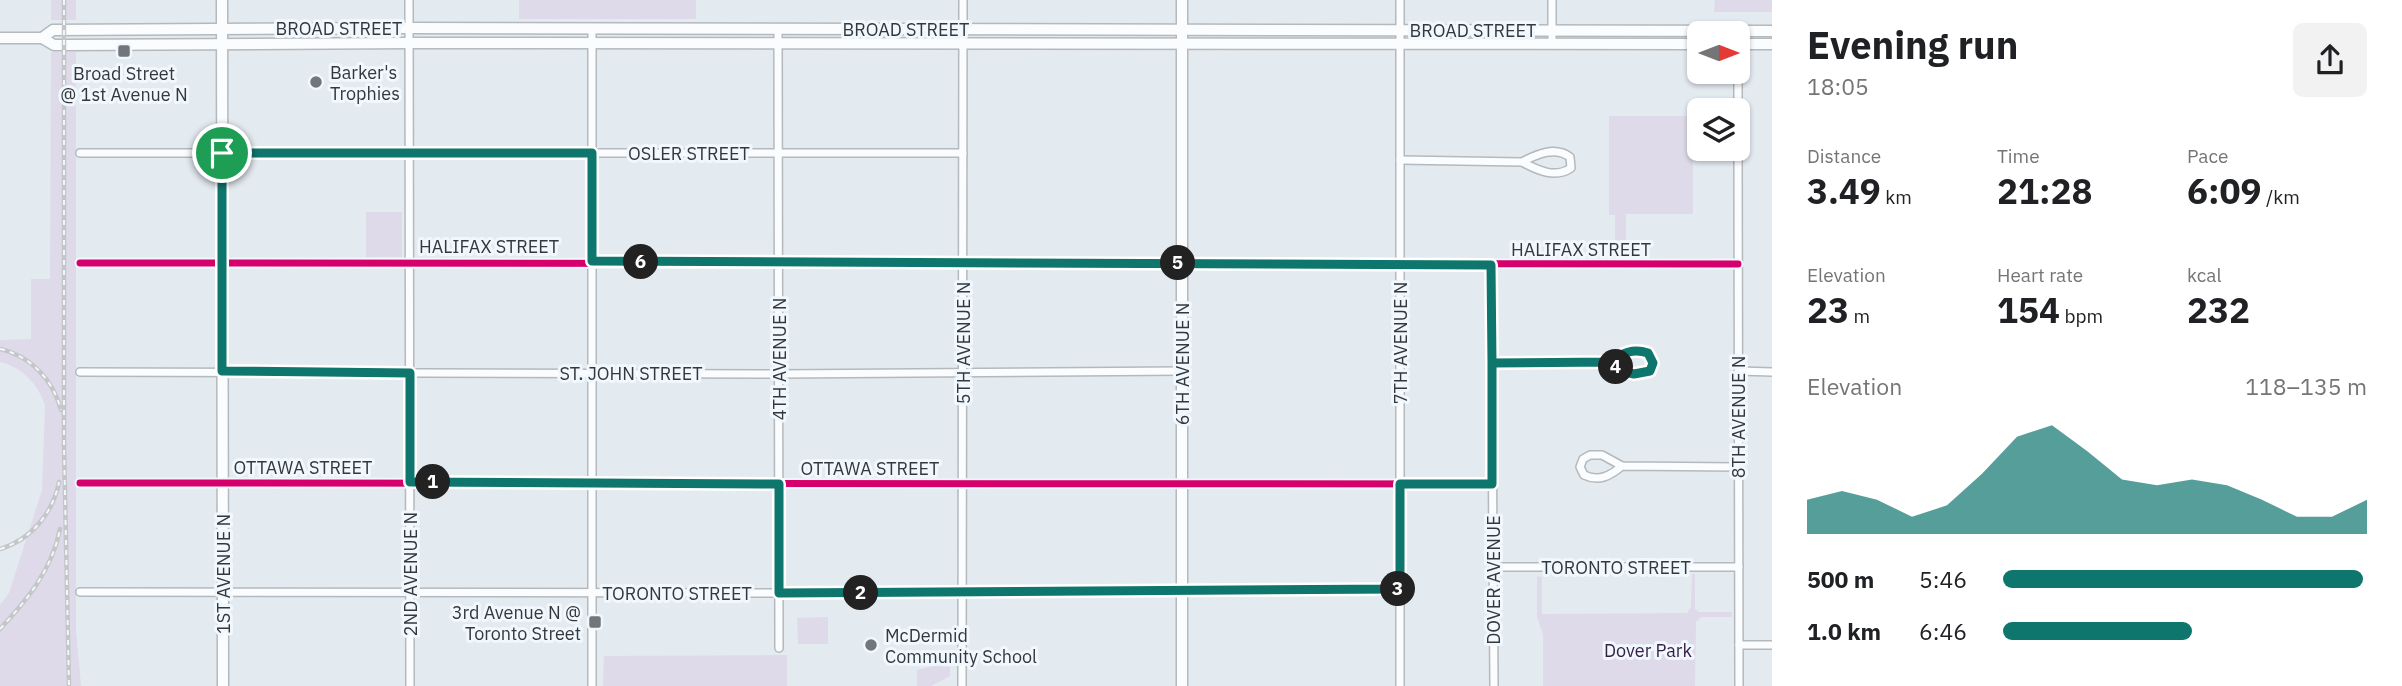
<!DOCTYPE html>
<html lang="en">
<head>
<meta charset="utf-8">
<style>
  body { margin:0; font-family:"IBM Plex Sans",sans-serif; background:#f2f2f2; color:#202124; height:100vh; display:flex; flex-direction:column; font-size:26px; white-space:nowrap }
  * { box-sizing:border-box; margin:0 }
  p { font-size:23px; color:#757577 }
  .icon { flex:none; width:38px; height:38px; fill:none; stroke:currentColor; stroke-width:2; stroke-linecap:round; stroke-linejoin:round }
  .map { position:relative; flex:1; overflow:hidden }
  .details { display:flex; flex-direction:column; background:#fff; width:630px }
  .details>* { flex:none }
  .needle { width:46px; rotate:90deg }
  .controls { position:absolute; left:1687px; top:21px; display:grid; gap:14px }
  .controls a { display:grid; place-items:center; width:63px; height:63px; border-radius:10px; background:#fff; box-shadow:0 2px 5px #0004; font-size:35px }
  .pin { position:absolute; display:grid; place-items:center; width:60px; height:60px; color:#fff; margin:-30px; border:4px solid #fff; border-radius:50%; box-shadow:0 2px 7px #0007 }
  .km { position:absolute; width:35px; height:35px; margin:-18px; border-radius:50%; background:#222; color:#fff; font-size:19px; line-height:35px; text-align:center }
  .round { display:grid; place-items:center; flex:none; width:74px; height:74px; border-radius:10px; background:#f2f2f2 }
  .overview { display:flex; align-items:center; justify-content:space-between; height:119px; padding:0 35px }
  h1 { font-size:38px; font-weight:700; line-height:52px }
  .stats { display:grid; grid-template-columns:repeat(3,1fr); gap:10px; height:119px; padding:7px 35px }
  .stats div { display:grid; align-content:center }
  .stats b { font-size:35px; font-weight:700 }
  .stats small { font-size:19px; font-weight:400 }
  .stats p { font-size:19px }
  .chart { height:196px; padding:14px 35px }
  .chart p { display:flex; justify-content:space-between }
  .chart svg { width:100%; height:126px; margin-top:7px; fill:#0f766e; opacity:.7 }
  ul { padding:0 35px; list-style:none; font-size:23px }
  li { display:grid; grid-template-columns:112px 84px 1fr; align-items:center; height:52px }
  li i { height:18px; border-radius:9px; background:#0f766e }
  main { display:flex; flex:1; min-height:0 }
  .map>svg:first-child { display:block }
  .green { fill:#dedae9 }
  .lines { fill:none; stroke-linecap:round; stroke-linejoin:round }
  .street-casing { stroke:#b4b9bd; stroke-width:10 }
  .secondary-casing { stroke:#b4b9bd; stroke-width:13 }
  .street { stroke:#fbfcfd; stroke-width:7 }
  .secondary { stroke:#fbfcfd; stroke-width:10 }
  .rail-casing { stroke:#c4c6c7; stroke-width:4.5 }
  .rail { stroke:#f0f7fd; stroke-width:2; stroke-dasharray:5; stroke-linecap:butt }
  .cycleway-casing { stroke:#f0f7fd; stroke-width:11 }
  .cycleway { stroke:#d6006c; stroke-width:7 }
  .route-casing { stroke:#fff; stroke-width:14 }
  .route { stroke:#0f766e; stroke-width:9 }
  .poi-dot { fill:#71767b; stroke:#f0f7fd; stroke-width:2.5 }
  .labels { text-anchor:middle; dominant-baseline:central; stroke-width:6; stroke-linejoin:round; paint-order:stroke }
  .street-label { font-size:18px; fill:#33383c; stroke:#f0f7fd }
  .poi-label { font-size:18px; fill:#33383c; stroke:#f0f7fd; text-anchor:start }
  .park-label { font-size:18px; fill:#371d46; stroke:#f0f7fd }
</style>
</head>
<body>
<main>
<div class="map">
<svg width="1772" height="686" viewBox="0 0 1772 686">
  <rect width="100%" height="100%" fill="#e3eaf0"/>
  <!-- green -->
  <g class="green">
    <rect x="51" y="0" width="25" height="20"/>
    <rect x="519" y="0" width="177" height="19"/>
    <path d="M1715,0h57v12h-58z"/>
    <path d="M51,52h25v579l5,55h-81v-81l9,-12 33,-103 3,-85c-7,-21 -23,-38 -45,-43v-22l31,-1v-60h19z"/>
    <path d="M1609,116h84v98h-67v41h-11v-40h-6z"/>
    <rect x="366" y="212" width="36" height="45"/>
    <path d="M1692,574h3v35l4,3h33v5h-31l-5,5 -1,64h-152v-51l-6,-19v-40l5,1v37l145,-1 4,-6z"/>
    <path d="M828,617v27h-30l-1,-26z"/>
    <path d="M787,655v31h-184l1,-30z"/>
    <path d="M934,666l16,1v9l-19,10h-14v-16z"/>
  </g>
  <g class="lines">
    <!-- street casing -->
    <g class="street-casing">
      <g id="street">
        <path d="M409,0l1,686"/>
        <path d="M1400,0v686"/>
        <path d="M1552,0v44"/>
        <path d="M592,28v658"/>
        <path d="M778,29l1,619"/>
        <path d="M1738,72v38"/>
        <path d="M1738,149l1,537"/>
        <path d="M80,153h883"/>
        <path d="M1400,160l122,2c15,8 33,17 49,6l-1,-11c-15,-11 -33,-3 -48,5"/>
        <path d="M80,263l1658,1"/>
        <path d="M1491,265l3,421"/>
        <path d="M1492,363l118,-1c12,-9 23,-14 38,-9l5,10 -3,8c-16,7 -28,1 -40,-9"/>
        <path d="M1739,371l33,1"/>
        <path d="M80,372l699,2 403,-3"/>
        <path d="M1622,466c-12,10 -23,16 -38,9l-4,-8 3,-8 7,-4h12l20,11 116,1"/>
        <path d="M80,483c471,-1 942,-1 1412,1"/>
        <path d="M1493,567h246"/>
        <path d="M80,592l699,1 621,-4"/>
        <path d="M1739,645h33"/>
        <path d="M962,686l1,-686"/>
      </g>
    </g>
    <!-- secondary casing -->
    <g class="secondary-casing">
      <g id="secondary">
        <path d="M222,0l1,686"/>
        <path d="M1182,0v686"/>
        <path d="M0,38h42l12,7h10l345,-2 1290,1"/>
        <path d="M42,38l11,-8 356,-2 1363,3"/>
        <path d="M1738,44h34"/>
      </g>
    </g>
    <!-- street -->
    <use href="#street" class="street"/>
    <!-- secondary -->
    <use href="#secondary" class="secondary"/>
    <!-- rail casing -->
    <g class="rail-casing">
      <g id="rail">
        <path d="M64,0v446l5,240"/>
        <path d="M0,349c31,7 53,31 61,61"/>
        <path d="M0,549c31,-9 53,-36 59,-67"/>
        <path d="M0,629c27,-29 52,-59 60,-100"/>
      </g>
    </g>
    <!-- rail -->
    <use href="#rail" class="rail"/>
    <!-- cycleway casing -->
    <g class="cycleway-casing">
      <g id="cycleway">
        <path d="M80,263l1658,1"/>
        <path d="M80,483c471,-1 942,-1 1412,1"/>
      </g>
    </g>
    <!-- cycleway -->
    <use href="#cycleway" class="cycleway"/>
  </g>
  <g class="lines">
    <!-- route casing -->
    <g class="route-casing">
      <path id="route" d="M222,153v218l188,2v109l369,2v109l621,-4v-105h92v-121l118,-1c12,-9 23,-14 38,-9l5,10 -3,8 -16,3 -14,-3 -10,-9 -118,1 -1,-98 -899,-4v-108h-370"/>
    </g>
    <!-- route -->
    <use href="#route" class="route"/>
  </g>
  <!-- markers -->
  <g class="poi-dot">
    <rect x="117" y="44" width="14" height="14" rx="3.5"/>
    <circle cx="316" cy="82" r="7"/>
    <rect x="588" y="615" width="14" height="14" rx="3.5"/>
    <circle cx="871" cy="645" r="7"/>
  </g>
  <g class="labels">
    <!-- street labels -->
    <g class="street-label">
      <text x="339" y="28">BROAD STREET</text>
      <text x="906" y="29">BROAD STREET</text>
      <text x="1473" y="30">BROAD STREET</text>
      <text x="689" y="153">OSLER STREET</text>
      <text x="489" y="246">HALIFAX STREET</text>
      <text x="1581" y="249">HALIFAX STREET</text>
      <text transform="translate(963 343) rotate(-90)">5TH AVENUE N</text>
      <text transform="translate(1400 343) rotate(-90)">7TH AVENUE N</text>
      <text transform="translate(779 359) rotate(-90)">4TH AVENUE N</text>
      <text transform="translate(1182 364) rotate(-90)">6TH AVENUE N</text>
      <text x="631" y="373">ST. JOHN STREET</text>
      <text transform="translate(1738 417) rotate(-90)">8TH AVENUE N</text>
      <text x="303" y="467">OTTAWA STREET</text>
      <text x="870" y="468">OTTAWA STREET</text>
      <text x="1616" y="567">TORONTO STREET</text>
      <text transform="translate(223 574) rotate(-90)">1ST AVENUE N</text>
      <text transform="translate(410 574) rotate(-90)">2ND AVENUE N</text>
      <text transform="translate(1493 580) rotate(-90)">DOVER AVENUE</text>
      <text x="677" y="593">TORONTO STREET</text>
    </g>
    <!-- poi labels -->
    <g class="poi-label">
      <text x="330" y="72">Barker's<tspan x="330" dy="21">Trophies</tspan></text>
      <text x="124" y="73" text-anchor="middle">Broad Street<tspan x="124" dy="21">@ 1st Avenue N</tspan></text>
      <text x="581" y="612" text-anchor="end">3rd Avenue N @<tspan x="581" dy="21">Toronto Street</tspan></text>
      <text x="885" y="635">McDermid<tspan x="885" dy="21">Community School</tspan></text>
    </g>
    <!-- park labels -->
    <g class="park-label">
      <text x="1648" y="650">Dover Park</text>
    </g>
  </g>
</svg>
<div class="controls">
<a><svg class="needle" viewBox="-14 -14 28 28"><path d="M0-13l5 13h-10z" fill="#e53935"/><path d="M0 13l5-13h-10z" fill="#757577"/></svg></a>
<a><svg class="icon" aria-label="layers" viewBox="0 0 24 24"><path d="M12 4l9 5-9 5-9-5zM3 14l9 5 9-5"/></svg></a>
</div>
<div class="pin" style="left:222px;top:153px;background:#1e9e55"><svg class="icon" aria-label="arrive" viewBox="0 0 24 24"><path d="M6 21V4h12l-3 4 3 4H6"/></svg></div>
<b class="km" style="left:433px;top:482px">1</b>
<b class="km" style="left:861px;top:593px">2</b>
<b class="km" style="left:1398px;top:589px">3</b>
<b class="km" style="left:1616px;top:367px">4</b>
<b class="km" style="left:1178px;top:263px">5</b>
<b class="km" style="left:641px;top:262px">6</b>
</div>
<section class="details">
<div class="overview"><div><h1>Evening run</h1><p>18:05</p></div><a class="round"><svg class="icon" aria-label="share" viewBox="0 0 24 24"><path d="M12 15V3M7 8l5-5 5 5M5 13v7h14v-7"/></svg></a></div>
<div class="stats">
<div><p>Distance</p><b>3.49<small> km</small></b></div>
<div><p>Time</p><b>21:28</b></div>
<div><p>Pace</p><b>6:09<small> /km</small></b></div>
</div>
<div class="stats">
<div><p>Elevation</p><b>23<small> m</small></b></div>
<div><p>Heart rate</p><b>154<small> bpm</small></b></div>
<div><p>kcal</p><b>232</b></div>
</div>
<div class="chart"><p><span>Elevation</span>118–135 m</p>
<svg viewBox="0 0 160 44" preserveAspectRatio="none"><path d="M0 44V32L10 29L20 32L30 38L40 34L50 23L60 10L70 6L80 15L90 25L100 27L110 25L120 27L130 32L140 38L150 38L160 32V44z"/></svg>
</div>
<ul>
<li><b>500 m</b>5:46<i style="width:99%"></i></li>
<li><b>1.0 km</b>6:46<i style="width:52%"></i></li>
</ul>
</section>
</main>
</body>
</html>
